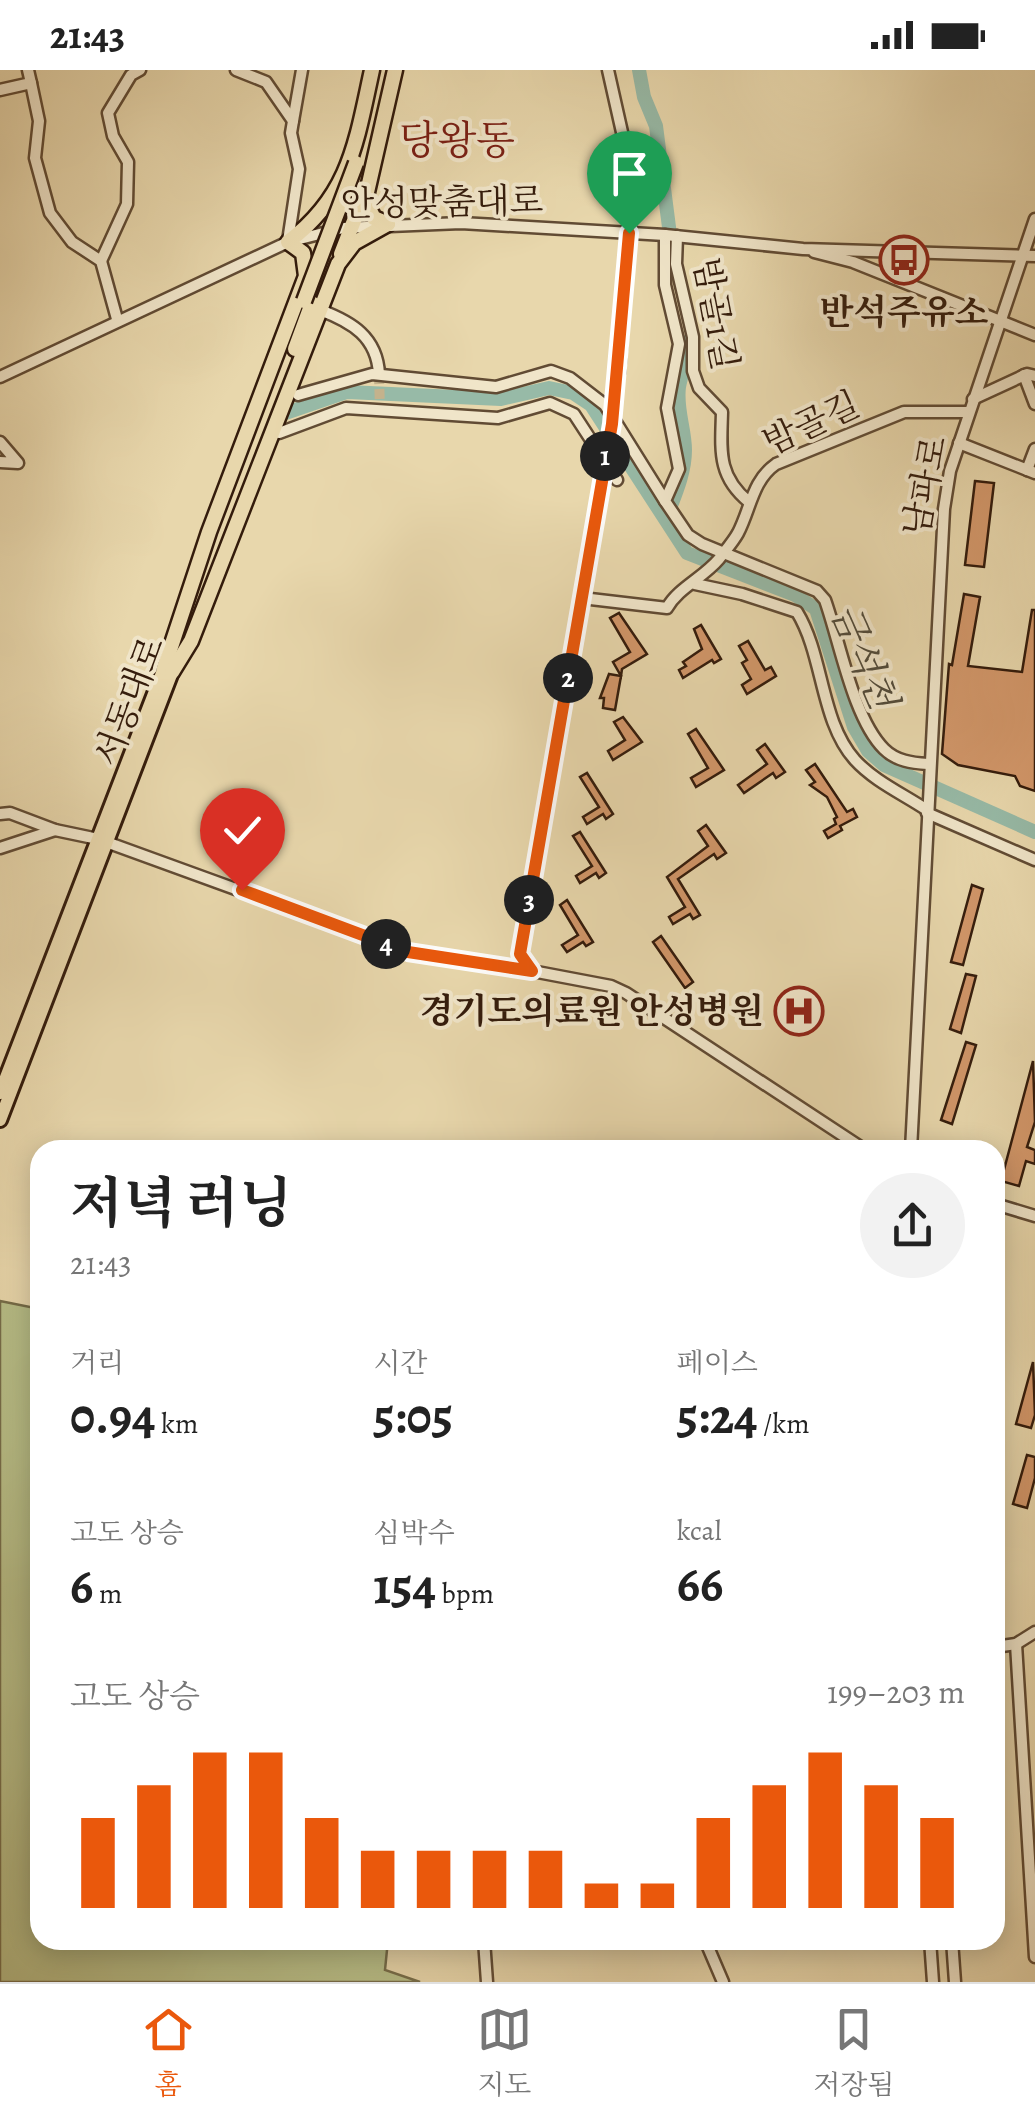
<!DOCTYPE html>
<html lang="ko">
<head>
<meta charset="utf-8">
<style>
  body { margin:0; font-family:Alegreya,"Noto Serif KR",serif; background:#f2f2f2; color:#222; height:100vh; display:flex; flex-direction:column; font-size:38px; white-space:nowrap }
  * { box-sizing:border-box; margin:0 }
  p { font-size:32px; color:#767676 }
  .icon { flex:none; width:55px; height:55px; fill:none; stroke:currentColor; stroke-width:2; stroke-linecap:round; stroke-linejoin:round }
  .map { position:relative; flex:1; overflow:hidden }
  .panel { position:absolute; left:30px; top:1070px; width:975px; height:810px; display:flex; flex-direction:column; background:#fff; border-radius:30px; box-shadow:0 5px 25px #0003 }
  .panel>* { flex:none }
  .pin { position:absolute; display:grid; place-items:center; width:85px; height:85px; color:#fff; margin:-102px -42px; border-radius:50% 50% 50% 0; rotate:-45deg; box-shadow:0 0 10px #0007 }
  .pin .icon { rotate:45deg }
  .km { position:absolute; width:50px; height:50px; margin:-25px; border-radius:50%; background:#222; color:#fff; font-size:28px; line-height:50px; text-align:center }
  .round { display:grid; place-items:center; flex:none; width:105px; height:105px; border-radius:52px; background:#f2f2f2 }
  .summary { display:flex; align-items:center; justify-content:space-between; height:170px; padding:0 40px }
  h1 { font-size:55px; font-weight:700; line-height:75px }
  .figures { display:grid; grid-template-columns:repeat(3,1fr); gap:15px; height:170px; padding:10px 40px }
  .figures div { display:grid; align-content:center }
  .figures b { font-size:50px; font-weight:700 }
  .figures small { font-size:28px; font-weight:400 }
  .figures p { font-size:28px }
  .chart { height:280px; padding:20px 40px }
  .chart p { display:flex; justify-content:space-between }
  .chart svg { width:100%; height:180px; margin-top:10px; stroke:#ea580c; stroke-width:6 }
  .status { display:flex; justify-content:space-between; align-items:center; height:70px; padding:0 50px; background:#fff; direction:ltr }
  .status svg { height:28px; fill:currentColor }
  .menu { display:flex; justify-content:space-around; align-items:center; height:140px; border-top:2px solid #e0e0e0; background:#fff; font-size:28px; color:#767676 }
  .menu a { display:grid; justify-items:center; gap:5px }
  .menu .current { color:#ea580c }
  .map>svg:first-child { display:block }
  .green { fill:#b7be88; stroke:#766d4a; stroke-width:2.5 }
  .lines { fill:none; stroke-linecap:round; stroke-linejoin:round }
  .river { stroke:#97baa7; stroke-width:14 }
  .building { fill:#d2976a; stroke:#341c0c; stroke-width:2.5 }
  .minor-tunnel { stroke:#c4b28c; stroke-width:10; stroke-dasharray:10 5; stroke-linecap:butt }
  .minor-casing { stroke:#614b34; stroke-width:15 }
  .major-casing { stroke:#341c0c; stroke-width:18 }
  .highway-casing { stroke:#341c0c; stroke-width:19 }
  .minor { stroke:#f0e5c9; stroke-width:10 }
  .major { stroke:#e8d7ac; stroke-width:12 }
  .highway { stroke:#e8d7ac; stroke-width:14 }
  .highway-bridge-casing { stroke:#341c0c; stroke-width:19; stroke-linecap:butt }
  .highway-bridge { stroke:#e8d7ac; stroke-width:14 }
  .route-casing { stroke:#fff; stroke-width:20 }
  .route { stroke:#ea580c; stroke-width:12 }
  .labels { text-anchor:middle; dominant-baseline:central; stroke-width:8; stroke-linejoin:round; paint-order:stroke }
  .street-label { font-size:35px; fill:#341c0c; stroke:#f0e5c9 }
  .poi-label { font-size:35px; font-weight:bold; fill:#341c0c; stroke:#f0e5c9 }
  .water-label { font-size:38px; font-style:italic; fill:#524b3a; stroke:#f0e5c9 }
  .quarter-label { font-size:40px; fill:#7a1f14; stroke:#f0e5c9 }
</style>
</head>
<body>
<div class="status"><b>21:43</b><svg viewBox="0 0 49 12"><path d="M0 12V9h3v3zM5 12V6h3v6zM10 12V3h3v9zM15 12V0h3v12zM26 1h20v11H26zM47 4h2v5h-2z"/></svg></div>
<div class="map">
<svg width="1035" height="1912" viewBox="0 0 1035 1912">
  <rect width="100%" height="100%" fill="#e8d7ac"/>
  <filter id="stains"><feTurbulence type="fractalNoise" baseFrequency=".002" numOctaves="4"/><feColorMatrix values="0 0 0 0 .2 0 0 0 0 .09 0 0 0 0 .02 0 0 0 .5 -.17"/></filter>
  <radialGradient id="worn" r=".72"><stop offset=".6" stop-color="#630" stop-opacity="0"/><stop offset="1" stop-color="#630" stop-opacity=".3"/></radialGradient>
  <!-- green -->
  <path class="green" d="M0,1231l40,8v631h348l-3,30 35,12h-420z"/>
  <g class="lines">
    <!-- river -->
    <g class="river">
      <path d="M639,0l5,27 12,29 18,140"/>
      <path d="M283,344l64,-22 154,7 48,-11 24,5 18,12 96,148 108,42 21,14 38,118 14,24 16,14 151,67"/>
      <path d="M666,449c8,-22 19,-45 19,-69 0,-21 -9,-41 -6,-63 3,-17 10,-29 9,-46"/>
    </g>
  </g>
  <!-- building -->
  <g class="building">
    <path d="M975,411l19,2 -10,84 -19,-2z"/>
    <path d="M964,524l16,3 -12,69 54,6 10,-62h3v181l-15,-5 -5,-10 -57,-11 -16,-11 7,-90 3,1z"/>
    <path d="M619,543l28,41 -25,15 -1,7 -8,-14 17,-10 -20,-34z"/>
    <path d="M701,555l20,34 -7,4 -2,-3 -29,18 -4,-8 7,-4 -3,-4 19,-13 -8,-20z"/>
    <path d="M748,571l17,29 6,-3 5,9 -29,18 -5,-9 9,-6 -9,-16 5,-3 -8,-14z"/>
    <path d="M609,604l12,2 -6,34 -12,-2 1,-10h-4z"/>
    <path d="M623,647l19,25 -29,18 -5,-9 17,-11 -11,-18z"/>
    <path d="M696,659l28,41 -28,17 -5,-9 17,-10 -20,-34z"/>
    <path d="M765,674l20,28 -9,6 -3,-5 -29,20 -6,-8 29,-21 -10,-14z"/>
    <path d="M815,694l32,48 6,-3 4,8 -17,9 2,4 -14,8 -4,-7 12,-7 -2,-5 3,-2 -10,-20 -17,-12 5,-3 -9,-12z"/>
    <path d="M587,703l26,41 -7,5 -3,-5 -16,10 -4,-7 16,-10 -19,-30z"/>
    <path d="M706,755l20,28 -9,6 -3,-5 -36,25 22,36 -7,4 -3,-5 -17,10 -4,-7 16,-10 -18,-30 41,-31 -10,-15z"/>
    <path d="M580,762l26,41 -7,5 -3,-5 -16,10 -4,-7 16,-10 -19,-30z"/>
    <path d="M972,815l11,4 -20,76 -12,-3z"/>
    <path d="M567,830l26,42 -7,4 -3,-4 -16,10 -5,-7 16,-10 -18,-30z"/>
    <path d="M661,866l32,46 -8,6 -32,-46z"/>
    <path d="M966,904l10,2 -15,57 -11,-4z"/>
    <path d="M966,972l10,3 -24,79 -11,-4z"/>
    <path d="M1033,991l2,61 -8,25 8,3v14l-9,-3 -7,25 -18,-5z"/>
    <path d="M1033,1292l2,53 -4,13 -15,-4z"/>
    <path d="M1027,1385l8,2v21l-8,30 -14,-4z"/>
  </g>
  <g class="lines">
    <!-- minor-tunnel -->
    <path class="minor-tunnel" d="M379,304l1,37"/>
    <!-- minor casing -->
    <g class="minor-casing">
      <g id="minor">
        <path d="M236,0l30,12 27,39 -2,12 8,36 -11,72"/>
        <path d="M608,0l25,111 -14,191 -99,581 12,18 79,15 15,7 239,157"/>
        <path d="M31,13l8,38 -4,37 15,55 22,29 29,19 16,58"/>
        <path d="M0,20l31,-7 -3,-13"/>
        <path d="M293,51l9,-51"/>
        <path d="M665,165v50l14,59 -12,64 12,61 -14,32 23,34 14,9 115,47 8,9c15,42 28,118 59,149 12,12 28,14 44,15"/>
        <path d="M677,166l-1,28 17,73v34l6,17 23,24c-1,38 -5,64 27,90"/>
        <path d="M814,182l39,10 182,73"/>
        <path d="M101,191l26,-57 1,-42 -15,-26 -5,-23 23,-38 9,-5"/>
        <path d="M320,240c32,12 57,27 59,64"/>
        <path d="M1024,305l11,29"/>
        <path d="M0,307l288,-135 55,-14 118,-5 204,12 138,14 232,7"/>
        <path d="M298,325l74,-21 124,13 55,-16 19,7 35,27 60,96"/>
        <path d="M973,329l54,-25 8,2"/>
        <path d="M279,363l67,-25 152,10 52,-15 24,11 43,66"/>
        <path d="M0,372l18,21 -18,-1"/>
        <path d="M959,373l76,30"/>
        <path d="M1027,400l8,-21"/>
        <path d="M695,514l47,10 55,18c27,44 23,109 58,148 19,21 48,34 72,50"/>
        <path d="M582,528l85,10c11,-20 36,-30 52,-49 6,-8 14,-17 19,-26 13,-25 14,-52 38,-69l128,-52h65"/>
        <path d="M927,743l108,47"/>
        <path d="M0,744l10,-1 45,17 43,9 311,113 123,19"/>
        <path d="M0,778l55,-18"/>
        <path d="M911,1080l33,-641 6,-38 85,-252"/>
        <path d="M995,1134l40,12"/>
        <path d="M1016,1574l19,313"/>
        <path d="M995,1577l21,-3 19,-12"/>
        <path d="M484,1870l3,42"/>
        <path d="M705,1870l18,42"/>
        <path d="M930,1870l3,42"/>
        <path d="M952,1870l3,42"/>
      </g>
    </g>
    <!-- major casing -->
    <g class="major-casing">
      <g id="major">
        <path d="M0,1023l164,-425"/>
        <path d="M0,1050l172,-448"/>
      </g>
    </g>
    <!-- highway casing -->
    <g class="highway-casing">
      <g id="highway">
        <path d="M388,154l-14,-6 -9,-17 30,-131"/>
        <path d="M341,184l23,-59"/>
        <path d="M295,279l17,-46"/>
        <path d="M164,598l45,-136 97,-256 -3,-23 -15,-11c62,-47 68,-99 84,-172"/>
        <path d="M172,602l19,-31 147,-377 16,-21 34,-19"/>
      </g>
    </g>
    <!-- minor -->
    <use href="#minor" class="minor"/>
    <!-- major -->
    <use href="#major" class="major"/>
    <!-- highway -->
    <use href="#highway" class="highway"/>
    <!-- highway-bridge casing -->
    <g class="highway-bridge-casing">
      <path id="highway-bridge" d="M304,231l52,-138"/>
    </g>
    <!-- highway-bridge -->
    <use href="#highway-bridge" class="highway-bridge"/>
  </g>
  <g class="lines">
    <!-- route casing -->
    <g class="route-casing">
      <path id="route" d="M242,820l166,62 124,19 -12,-17 92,-530 17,-191"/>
    </g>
    <!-- route -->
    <use href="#route" class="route"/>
  </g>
  <!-- icons -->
  <defs>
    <g id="bus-ring" transform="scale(2.5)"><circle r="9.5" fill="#f0e5c9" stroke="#8f2418" stroke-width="1.5"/><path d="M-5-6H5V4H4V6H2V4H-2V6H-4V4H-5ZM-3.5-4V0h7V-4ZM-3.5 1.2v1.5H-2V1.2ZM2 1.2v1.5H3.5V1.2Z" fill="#8f2418"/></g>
    <g id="hospital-ring" transform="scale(2.5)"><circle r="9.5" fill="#f0e5c9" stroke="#8f2418" stroke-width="1.5"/><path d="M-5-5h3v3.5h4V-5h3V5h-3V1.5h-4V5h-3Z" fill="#8f2418"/></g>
  </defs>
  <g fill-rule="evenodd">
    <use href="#bus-ring" x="904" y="190"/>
    <use href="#hospital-ring" x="799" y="941"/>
  </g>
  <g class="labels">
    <!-- street labels -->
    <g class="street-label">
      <text transform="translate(442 132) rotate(-1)">안성맞춤대로</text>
      <text transform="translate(716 244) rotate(80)">밤골1길</text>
      <text transform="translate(811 353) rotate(-25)">밤골길</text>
      <text transform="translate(925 416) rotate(-79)">남파로</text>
      <text transform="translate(129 631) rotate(-69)">서동대로</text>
    </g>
    <!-- poi labels -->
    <g class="poi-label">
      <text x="904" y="242">반석주유소</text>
      <text x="764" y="941" text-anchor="end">경기도의료원 안성병원</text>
    </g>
    <!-- water labels -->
    <g class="water-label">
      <text transform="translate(864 586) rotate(67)">금석천</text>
    </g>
    <!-- quarter labels -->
    <g class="quarter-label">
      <text x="457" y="70">당왕동</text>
    </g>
  </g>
  <rect width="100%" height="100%" filter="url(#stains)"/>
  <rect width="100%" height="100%" fill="url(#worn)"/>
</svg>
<div class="pin" style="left:629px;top:163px;background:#1e9e55"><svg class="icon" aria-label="arrive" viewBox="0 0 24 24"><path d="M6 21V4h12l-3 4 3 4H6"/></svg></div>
<div class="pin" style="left:242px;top:820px;background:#d93025"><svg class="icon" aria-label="check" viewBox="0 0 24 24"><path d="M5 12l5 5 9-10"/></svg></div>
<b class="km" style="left:605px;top:386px">1</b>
<b class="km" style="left:568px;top:608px">2</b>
<b class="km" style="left:529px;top:830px">3</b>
<b class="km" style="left:386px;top:874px">4</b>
<section class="panel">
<div class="summary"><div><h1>저녁 러닝</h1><p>21:43</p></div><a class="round"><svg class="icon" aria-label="share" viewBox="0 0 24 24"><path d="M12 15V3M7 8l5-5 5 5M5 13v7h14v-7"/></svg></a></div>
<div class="figures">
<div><p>거리</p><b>0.94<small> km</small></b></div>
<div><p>시간</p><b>5:05</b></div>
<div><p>페이스</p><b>5:24<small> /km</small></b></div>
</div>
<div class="figures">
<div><p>고도 상승</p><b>6<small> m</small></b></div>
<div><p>심박수</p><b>154<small> bpm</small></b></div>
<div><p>kcal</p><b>66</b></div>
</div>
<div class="chart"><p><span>고도 상승</span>199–203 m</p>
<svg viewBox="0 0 160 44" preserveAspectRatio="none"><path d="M5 44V22M15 44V14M25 44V6M35 44V6M45 44V22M55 44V30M65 44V30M75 44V30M85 44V30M95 44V38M105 44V38M115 44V22M125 44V14M135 44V6M145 44V14M155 44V22"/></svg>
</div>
</section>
</div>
<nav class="menu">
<a class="current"><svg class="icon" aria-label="home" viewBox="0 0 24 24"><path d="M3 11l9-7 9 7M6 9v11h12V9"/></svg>홈</a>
<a><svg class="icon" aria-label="map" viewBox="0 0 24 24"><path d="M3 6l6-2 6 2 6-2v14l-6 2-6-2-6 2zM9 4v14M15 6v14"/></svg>지도</a>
<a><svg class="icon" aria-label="saved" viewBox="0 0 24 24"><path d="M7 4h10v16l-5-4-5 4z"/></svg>저장됨</a>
</nav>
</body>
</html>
